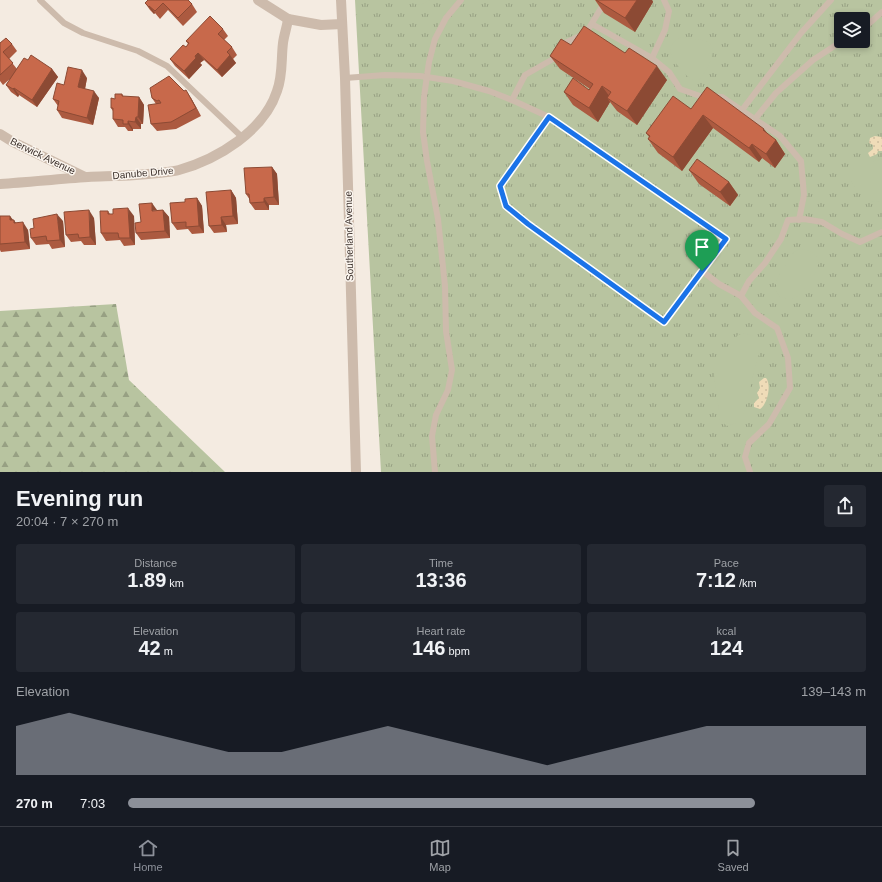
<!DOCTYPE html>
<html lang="en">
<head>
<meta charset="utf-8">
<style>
  body { margin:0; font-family:Arial,sans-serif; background:#242831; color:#f1f3f6; height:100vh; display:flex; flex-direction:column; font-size:15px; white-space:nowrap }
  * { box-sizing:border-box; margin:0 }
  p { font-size:13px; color:#9ea1a6 }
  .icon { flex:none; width:22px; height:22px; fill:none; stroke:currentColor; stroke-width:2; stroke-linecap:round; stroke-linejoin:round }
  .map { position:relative; height:472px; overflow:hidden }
  .panel { display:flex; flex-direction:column; background:#171b24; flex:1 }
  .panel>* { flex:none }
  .fabs { position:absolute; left:834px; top:12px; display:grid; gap:8px }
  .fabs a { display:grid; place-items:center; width:36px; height:36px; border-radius:4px; background:#171b24; box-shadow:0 2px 6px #0003; font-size:20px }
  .pin { position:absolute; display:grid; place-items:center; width:34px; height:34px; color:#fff; margin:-41px -17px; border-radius:50% 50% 50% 0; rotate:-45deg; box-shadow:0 0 4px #0007 }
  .pin .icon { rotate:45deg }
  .round { display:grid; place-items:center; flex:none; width:42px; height:42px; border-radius:4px; background:#242831 }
  .headline { display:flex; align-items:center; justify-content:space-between; height:68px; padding:0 16px }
  h1 { font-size:22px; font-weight:700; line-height:30px }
  .figures { display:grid; grid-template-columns:repeat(3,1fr); gap:6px; height:68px; padding:4px 16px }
  .figures div { display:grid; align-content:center; border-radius:4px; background:#242831; text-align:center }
  .figures b { font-size:20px; font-weight:700 }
  .figures small { font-size:11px; font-weight:400 }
  .figures p { font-size:11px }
  .chart { height:112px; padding:8px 16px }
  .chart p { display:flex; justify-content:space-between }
  .chart svg { width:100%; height:72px; margin-top:4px; fill:#8c9099; opacity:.7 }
  ul { padding:0 16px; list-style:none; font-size:13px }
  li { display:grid; grid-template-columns:64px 48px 1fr; align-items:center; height:30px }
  li i { height:10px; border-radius:5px; background:#8c9099 }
  .tabs { display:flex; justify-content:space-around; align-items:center; height:56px; border-top:1px solid #363941; background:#171b24; font-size:11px; color:#9ea1a6 }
  .tabs a { display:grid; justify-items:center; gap:2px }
  .tabs .current { color:#8c9099 }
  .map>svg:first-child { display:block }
  .grass { fill:url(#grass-tufts); fill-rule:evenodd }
  .forest { fill:url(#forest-firs) }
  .sand { fill:url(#sand-dots) }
  .garden { fill:#b8c4a0 }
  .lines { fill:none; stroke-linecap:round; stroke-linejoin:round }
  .service { stroke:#cdbbac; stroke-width:6 }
  .minor { stroke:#cdbbac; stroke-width:10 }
  .tertiary { stroke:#cdbbac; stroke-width:10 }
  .wall { fill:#ac5a40 }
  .shaded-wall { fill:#8c4a34 }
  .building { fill:#c8694b; stroke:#8c4a34 }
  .route-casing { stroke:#fff; stroke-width:8 }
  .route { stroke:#1a73e8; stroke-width:5 }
  .labels { text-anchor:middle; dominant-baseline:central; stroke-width:3; stroke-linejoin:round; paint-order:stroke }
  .street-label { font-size:10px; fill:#3b302b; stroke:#fbf5ee }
</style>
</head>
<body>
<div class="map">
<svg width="882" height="472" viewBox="0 0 882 472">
  <defs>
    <pattern id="grass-tufts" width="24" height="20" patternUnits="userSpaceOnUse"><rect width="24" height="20" fill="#b8c4a0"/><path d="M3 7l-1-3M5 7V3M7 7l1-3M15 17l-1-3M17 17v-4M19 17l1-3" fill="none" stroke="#97a083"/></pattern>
    <pattern id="forest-firs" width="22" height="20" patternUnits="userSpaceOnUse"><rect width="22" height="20" fill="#b8c4a0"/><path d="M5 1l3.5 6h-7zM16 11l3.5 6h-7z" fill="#97a083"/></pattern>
    <pattern id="sand-dots" width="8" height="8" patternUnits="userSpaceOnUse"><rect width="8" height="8" fill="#efdcb8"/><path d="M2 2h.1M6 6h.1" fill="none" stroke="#cebd9e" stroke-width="1.8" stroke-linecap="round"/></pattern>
  </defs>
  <rect width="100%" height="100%" fill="#f4ebe1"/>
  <!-- grass -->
  <path class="grass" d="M355,0h527v472h-501zM841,19h22v22h-22z"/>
  <!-- forest -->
  <path class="forest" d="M116,304l13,76 96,92h-225v-161z"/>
  <!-- sand -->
  <g class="sand">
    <path d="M875,136l7,1v14h-4l-1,3 -7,3 -2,-4 5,-4v-4l-4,-2 1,-5z"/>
    <path d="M764,378h2c6,7 1,27 -6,31l-6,-2v-4l5,-5 -2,-5 3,-5 -1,-6z"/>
  </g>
  <!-- garden -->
  <g class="garden">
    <path d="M407,0h24l-12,5 -11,-3z"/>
    <path d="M683,37c7,2 19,2 25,5 12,7 -2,30 -8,37 -3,0 -7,1 -10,-1 -4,-2 -8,-7 -11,-11 -10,-12 -14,-24 4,-30z"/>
    <path d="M882,159v40l-2,2 -9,1 -16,-15 -4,-6v-8l4,-7 8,-4h8z"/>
    <path d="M800,249c26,2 20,22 7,36 -3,4 -7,9 -11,12 -5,3 -11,1 -16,0l-4,-6v-9l4,-9 14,-21z"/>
    <path d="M744,333l10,3 7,6v6l-7,22 -2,11 -9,34 -6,8 -10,3 -7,-6 -7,-53 3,-8 16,-16 6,-8z"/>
  </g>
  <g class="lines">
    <!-- service -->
    <g class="service">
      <path d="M40,0l24,23 19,10 55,18 29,15 76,72"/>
      <path d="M592,24l60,34 13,-28 4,-19 -5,-11"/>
      <path d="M863,29l19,-17"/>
      <path d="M652,58l17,14 11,17 20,7 22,1 58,39 21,25 3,34 -5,25"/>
      <path d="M345,78l40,-3 35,1 33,5 36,10 23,9 37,17 177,122 -62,83 -136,-98 -22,-18 -6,-20 49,-69"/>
      <path d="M512,100l13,-25 28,-16 12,-16 21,-10 20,-33"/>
      <path d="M742,110l59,-77 30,-33"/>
      <path d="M755,119l21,-26 37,-33 29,-19"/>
      <path d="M702,271l17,13 22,12"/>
      <path d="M435,472l-3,-36 4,-21 12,-25 4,-20 -6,-39 -1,-45 -7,-67 -11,-58 -4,-29 1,-35 5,-35 6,-23 11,-21 15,-18"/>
      <path d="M750,472l-5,-15 4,-14 20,-19 21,-36 -2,-30 -11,-30 -22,-15 -14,-17 8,-15 16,-18 16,-24 7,-19 16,-1 18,3 20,12 18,8 22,-10"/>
    </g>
    <!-- minor -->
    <g class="minor">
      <path d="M341,0l4,78 11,394"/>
      <path d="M0,134l13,8 72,35"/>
      <path d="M0,184c29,-2 59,-5 88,-7 23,-1 46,-1 70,-4 7,-1 14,-1 21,-3 39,-11 85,-39 98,-79 6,-16 4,-32 6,-48 1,-8 4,-16 5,-24"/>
    </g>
    <!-- tertiary -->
    <path class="tertiary" d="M258,0l30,19 33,6 21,-1"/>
  </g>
  <!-- wall -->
  <g class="wall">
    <path d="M595,0h57l1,2 -18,30 -31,-19z"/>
    <path d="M145,3l47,1 5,8 -14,14 -15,-16 -8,9 -5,-6 -1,1 -4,-4z"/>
    <path d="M223,29l5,7 -4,4 8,7 5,8 -4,4 3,4 -14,14 -18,-17 -4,3 2,2 -13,14 -14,-13 -5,-7 16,-12 2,-3 -2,-3z"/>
    <path d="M0,43l12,1 5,7 -8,8 8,10 11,-9 24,9 6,8 -21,30 -18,-12 -1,2 -7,-5 -5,-7 5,-7 -8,7 -3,-4z"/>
    <path d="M571,45l96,35 -30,45 -20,-14 -7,-9 -12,20 -25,-17 -9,-13 26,-3 -30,-20 -10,-13z"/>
    <path d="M87,78l-2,11 14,9 -6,27 -31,-7 -5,-8 1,-4 -5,-7 11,-14z"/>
    <path d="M184,91l7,7 10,18 -25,13 -19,2 -6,-7 5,-20 -4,-6z"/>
    <path d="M122,94l2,3h15l5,8 -1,19h-2v5h-8v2h-5l-3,-4h-7l-5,-8v-8l-2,-3 4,-9z"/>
    <path d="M691,109l77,26 8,5 9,14 -10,14 -13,-10 -3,4 -46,-34 -31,43 -24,-18 -10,-14 1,-2 -3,-4z"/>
    <path d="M272,167l5,7 2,31h-10v5h-14l-5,-7v-3l-4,-6z"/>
    <path d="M689,170l40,12 9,13 -8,11 -31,-22z"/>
    <path d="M231,190l5,8 2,26 -12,1 1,7 -13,1 -5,-7z"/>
    <path d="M197,198l5,8 2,27 -12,1 -4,-5 -11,1 -5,-7z"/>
    <path d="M157,210h6l6,7 1,21 -29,2 -5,-7 5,-11z"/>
    <path d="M108,211l2,3 24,2 1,29 -11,1 -4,-6 -14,1 -5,-8z"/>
    <path d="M94,218l2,27h-12l-3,-4 -10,1 -5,-7z"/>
    <path d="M13,220l3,3 12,7 2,19 -29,3 -1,-2v-6z"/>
    <path d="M63,221l2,26 -13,2 -3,-5 -13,1 -5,-7 3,-10z"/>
  </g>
  <!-- shaded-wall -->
  <g class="shaded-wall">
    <path d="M637,0h15l1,2 -18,30 -10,-14z"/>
    <path d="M149,6l6,7 -1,1 -5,-7z"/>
    <path d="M198,53l6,7 -4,3 2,2 -13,14 -5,-8z"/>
    <path d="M230,55l6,8 -14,14 -5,-7z"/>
    <path d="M657,66l10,14 -30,45 -10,-14z"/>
    <path d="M52,69l6,8 -21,30 -5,-7z"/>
    <path d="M82,70l5,8 -3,16 -6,-7z"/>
    <path d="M602,86l10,14 -5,-2 3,4 -12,20 -9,-14z"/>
    <path d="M14,88l5,7 -1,2 -5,-8z"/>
    <path d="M186,90l5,8 10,18 -5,-8z"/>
    <path d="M94,91l5,7 -6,27 -6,-7z"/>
    <path d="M139,97l5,8 -1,19 -5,-7z"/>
    <path d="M703,115l10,13 -31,43 -9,-14z"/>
    <path d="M136,117l5,7v5l-6,-7z"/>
    <path d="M128,121l5,8v2l-5,-7z"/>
    <path d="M764,129l10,13 -11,-12z"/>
    <path d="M776,140l9,14 -10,14 -9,-14z"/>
    <path d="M752,144l10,14 -3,4 -10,-14z"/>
    <path d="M272,167l5,7 2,31 -5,-8z"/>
    <path d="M729,182l9,13 -8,11 -10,-14z"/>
    <path d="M231,190l5,8 2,26 -5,-8z"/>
    <path d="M197,198l5,8 2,27 -5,-7z"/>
    <path d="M264,198l5,7v5l-5,-8z"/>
    <path d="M152,203l5,7 -5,1z"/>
    <path d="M128,208l6,8 1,29 -5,-7z"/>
    <path d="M89,210l5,8 2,27 -6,-8z"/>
    <path d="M163,210l6,7 1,21 -5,-7z"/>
    <path d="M57,214l6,7 2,26 -5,-7z"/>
    <path d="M10,216l4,5v-1l5,8 -9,-8z"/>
    <path d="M221,217l5,8 1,7 -5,-7z"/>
    <path d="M23,222l5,8 2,19 -5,-7z"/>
  </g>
  <!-- building -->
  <g class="building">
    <path d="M148,0h40l4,4 -14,14 -15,-15 -8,8 -6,-5v1l-4,-4z"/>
    <path d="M596,0h41l-12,18z"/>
    <path d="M210,16l13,13 -5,5 14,13 -5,5 3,3 -13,15 -19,-17 -3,3 1,2 -12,13 -14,-12 13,-14 3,2 3,-4 -3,-2z"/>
    <path d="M584,26l41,27 4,-5 28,18 -30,45 -20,-13 4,-6 -9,-6 -13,22 -25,-16 9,-14 16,12 4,-6 -43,-28 11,-17 10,6z"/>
    <path d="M6,38l6,6 -9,8 10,11 -13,12v-32z"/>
    <path d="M31,55l21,14 -20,31 -18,-12 -1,1 -7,-4 18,-27 4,2z"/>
    <path d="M68,67l14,3 -4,17 16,4 -7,27 -30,-8 2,-9 -6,-2 4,-16 7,2z"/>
    <path d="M169,76l15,15 2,-1 10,18 -25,14 -20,2 -3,-19 13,-2 -2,-3 -2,1 -5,-3 -2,-10z"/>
    <path d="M707,87l57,42 -1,1 13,10 -10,14 -14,-10 -3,4 -46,-33 -30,42 -25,-18 2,-3 -4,-3 27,-37 18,13z"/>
    <path d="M115,94h7v2l17,1 -1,20h-2l-1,5 -7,-1v3h-5v-4l-10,-1v-11h-2v-10l4,1z"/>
    <path d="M697,159l32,23 -9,10 -31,-22z"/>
    <path d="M272,167l2,30 -10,1v4l-14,1 -1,-9h-3l-2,-26z"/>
    <path d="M231,190l2,26 -12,1 1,8 -13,1 -3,-34z"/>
    <path d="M197,198l2,28 -13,1v-5l-14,1 -2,-20 15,-1v-3z"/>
    <path d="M152,203v8l11,-1 2,21 -29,2 -1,-10 6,-1 -2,-18z"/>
    <path d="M128,208l2,30h-11l-1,-5h-17l-1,-22h8v3h5v-5z"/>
    <path d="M89,210l1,27 -11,1 -1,-4 -12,1 -2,-23z"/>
    <path d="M57,214l3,26 -13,1 -1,-5 -15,2 -1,-9 4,-1 -1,-9z"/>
    <path d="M0,216h10v4h4v3l9,-1 2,20 -25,2z"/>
  </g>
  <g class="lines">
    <!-- route casing -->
    <g class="route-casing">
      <path id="route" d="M549,117l177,122 -62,83 -136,-98 -22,-18 -6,-20z"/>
    </g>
    <!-- route -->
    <use href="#route" class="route"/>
  </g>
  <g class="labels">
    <!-- street labels -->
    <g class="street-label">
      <text transform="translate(43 156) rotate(26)">Berwick Avenue</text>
      <text transform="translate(143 173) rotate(-5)">Danube Drive</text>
      <text transform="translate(349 236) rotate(-91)">Southerland Avenue</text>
    </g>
  </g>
</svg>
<div class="fabs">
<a><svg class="icon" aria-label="layers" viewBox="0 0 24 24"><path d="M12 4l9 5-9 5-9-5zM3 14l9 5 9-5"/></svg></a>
</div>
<div class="pin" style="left:702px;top:271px;background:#1e9e55"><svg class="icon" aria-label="arrive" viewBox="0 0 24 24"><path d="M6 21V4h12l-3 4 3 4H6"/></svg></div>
</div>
<section class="panel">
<div class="headline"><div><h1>Evening run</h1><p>20:04 · 7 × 270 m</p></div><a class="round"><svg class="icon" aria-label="share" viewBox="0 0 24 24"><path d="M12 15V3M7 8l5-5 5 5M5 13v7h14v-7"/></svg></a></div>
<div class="figures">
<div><p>Distance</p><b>1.89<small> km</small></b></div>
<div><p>Time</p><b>13:36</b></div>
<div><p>Pace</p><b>7:12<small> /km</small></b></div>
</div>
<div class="figures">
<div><p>Elevation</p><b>42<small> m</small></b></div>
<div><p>Heart rate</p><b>146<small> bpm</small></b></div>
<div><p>kcal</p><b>124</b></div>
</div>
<div class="chart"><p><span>Elevation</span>139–143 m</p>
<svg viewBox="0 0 160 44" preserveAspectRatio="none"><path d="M0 44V14L10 6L20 14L30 22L40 30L50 30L60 22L70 14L80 22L90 30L100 38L110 30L120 22L130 14L140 14L150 14L160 14V44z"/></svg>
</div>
<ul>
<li><b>270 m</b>7:03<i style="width:85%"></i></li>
</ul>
</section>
<nav class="tabs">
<a class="current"><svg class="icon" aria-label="home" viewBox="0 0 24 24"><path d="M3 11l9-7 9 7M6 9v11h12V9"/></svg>Home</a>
<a><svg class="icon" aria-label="map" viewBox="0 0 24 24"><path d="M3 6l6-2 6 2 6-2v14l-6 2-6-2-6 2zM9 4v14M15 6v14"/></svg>Map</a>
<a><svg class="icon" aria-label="saved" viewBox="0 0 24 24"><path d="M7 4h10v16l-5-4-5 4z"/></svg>Saved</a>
</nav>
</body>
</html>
